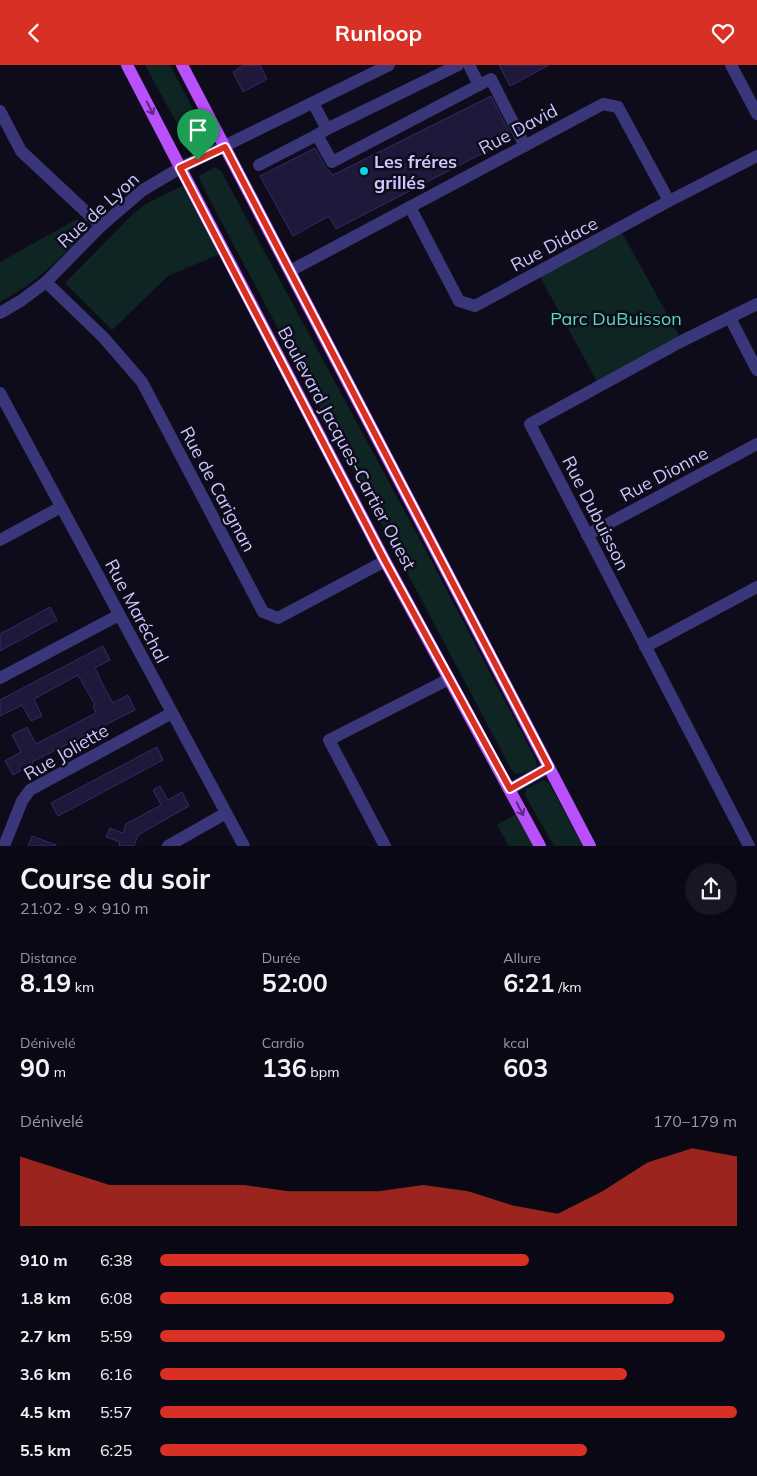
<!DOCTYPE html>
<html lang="fr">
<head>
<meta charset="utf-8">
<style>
  body { margin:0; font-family:Mulish,sans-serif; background:#181622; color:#f1f3f6; height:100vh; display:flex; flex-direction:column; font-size:19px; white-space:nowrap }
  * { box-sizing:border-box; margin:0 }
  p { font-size:16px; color:#999aa0 }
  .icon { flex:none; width:28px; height:28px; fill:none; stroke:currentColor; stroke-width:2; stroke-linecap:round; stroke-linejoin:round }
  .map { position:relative; height:781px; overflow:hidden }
  .side { display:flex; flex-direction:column; background:#0a0814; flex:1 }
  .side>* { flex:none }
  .pin { position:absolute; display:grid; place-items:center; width:42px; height:42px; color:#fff; margin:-51px -21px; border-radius:50% 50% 50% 0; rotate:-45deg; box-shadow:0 0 5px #0007 }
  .pin .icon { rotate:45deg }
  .round { display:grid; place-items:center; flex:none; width:52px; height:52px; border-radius:26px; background:#181622 }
  .headline { display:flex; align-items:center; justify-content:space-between; height:85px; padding:0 20px }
  h1 { font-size:28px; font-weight:700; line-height:38px }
  .stats { display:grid; grid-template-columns:repeat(3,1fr); gap:8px; height:85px; padding:5px 20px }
  .stats div { display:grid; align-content:center }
  .stats b { font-size:25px; font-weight:700 }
  .stats small { font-size:14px; font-weight:400 }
  .stats p { font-size:14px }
  .chart { height:140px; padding:10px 20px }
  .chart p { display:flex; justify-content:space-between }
  .chart svg { width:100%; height:90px; margin-top:5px; fill:#d93025; opacity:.7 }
  ul { padding:0 20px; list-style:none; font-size:16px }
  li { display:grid; grid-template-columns:80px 60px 1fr; align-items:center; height:38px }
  li i { height:12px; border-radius:6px; background:#d93025 }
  header { display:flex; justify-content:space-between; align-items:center; height:65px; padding:0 20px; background:#d93025; color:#fff; font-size:22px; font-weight:700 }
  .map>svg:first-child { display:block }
  .green { fill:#0f2524 }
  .building { fill:#1e183b; stroke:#352a67 }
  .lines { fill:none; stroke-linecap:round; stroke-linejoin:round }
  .minor { stroke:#393779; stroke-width:12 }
  .major { stroke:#b851fb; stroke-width:12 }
  .oneway { stroke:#5a2a80 }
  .route-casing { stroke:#fff; stroke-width:10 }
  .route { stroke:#d93025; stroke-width:6 }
  .poi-dot { fill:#06d8ea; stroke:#0e0b1b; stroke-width:2 }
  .labels { text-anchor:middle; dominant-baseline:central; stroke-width:5; stroke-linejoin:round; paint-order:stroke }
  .street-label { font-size:18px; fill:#ccc7fe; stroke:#0e0b1b }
  .poi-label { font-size:18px; font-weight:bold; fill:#ccc7fe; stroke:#0e0b1b; text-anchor:start }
  .park-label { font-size:18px; fill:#56dab7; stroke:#0e0b1b }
</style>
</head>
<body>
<header><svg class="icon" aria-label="back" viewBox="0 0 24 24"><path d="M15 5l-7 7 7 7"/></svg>Runloop<svg class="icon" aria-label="heart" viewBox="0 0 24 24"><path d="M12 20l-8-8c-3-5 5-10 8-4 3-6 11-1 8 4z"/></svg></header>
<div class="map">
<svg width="757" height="781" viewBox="0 0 757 781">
  <rect width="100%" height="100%" fill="#0e0b1b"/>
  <!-- green -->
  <g class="green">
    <path d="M145,0h25l37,71 -1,8 -9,5h-6z"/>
    <path d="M215,102l6,4 210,389 104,198 2,7c-5,6 -14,8 -21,9l-4,-3 -311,-588 -2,-7z"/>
    <path d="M184,120l36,69 -52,22 -56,54 -47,-47 70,-71 16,-11z"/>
    <path d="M77,154c5,5 9,8 6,16 -28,28 -47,48 -83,67v-40z"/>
    <path d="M620,164l62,112 -82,46 -62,-114z"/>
    <path d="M543,715l6,3 34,63h-29l-29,-51 1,-6z"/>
    <path d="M516,749l18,32h-25l-12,-21z"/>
  </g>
  <!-- building -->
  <g class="building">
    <path d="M244,0h16l7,14 -24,13 -10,-20z"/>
    <path d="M499,0h50l-39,21z"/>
    <path d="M491,31l21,42 -176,91 -7,-13 -36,20 -33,-60 55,-28 10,18 8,9z"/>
    <path d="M50,542l7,13 -57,31v-17z"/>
    <path d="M103,581l7,14 -15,8 9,19 9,16 15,-8 7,15 -103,52 1,2 -20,11 -8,-14 16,-9 -9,-17 15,-8 9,17 60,-31 -3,-7 2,-1 -17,-30 -44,24 8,17 -11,5 -9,-16 -22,11v-16z"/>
    <path d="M157,682l6,13 -105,56 -7,-13z"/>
    <path d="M160,721l8,14 14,-8 7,14 -51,29 -4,11h-15l1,-4 -14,-5 4,-9 13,5 3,-9 35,-19 -8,-15z"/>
    <path d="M32,771l24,9v1h-28z"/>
  </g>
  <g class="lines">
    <!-- minor -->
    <g class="minor">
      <path d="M731,0l26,49"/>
      <path d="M479,20l12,-6 34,67"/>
      <path d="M313,38l14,26 -10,6 15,27 147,-77 -10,-20"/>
      <path d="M0,46l21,40 80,75"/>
      <path d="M327,64l131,-64"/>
      <path d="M259,100l58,-30"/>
      <path d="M410,142l49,94 16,5 194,-105 88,-45"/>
      <path d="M290,206l313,-167 15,3 51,94"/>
      <path d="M46,217l58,56 38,44 121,230 15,6 107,-57"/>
      <path d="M0,248l22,-13 24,-18 55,-56 42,-36 37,-22 209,-103"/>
      <path d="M730,253l27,52"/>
      <path d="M0,328l244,453"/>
      <path d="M587,470l170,-91"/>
      <path d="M0,475l61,-33"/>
      <path d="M645,582l112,-60"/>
      <path d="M0,613l119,-63"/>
      <path d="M510,724l39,-22"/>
      <path d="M4,781l18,-45 8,-11 142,-77"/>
      <path d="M168,781l58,-33"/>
      <path d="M385,781l-56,-106 120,-61"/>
      <path d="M749,781l-219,-422 152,-83 75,-37"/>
    </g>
    <!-- major -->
    <g class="major">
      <path d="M127,0l258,496 155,285"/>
      <path d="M182,0l408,781"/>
    </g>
  </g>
  <!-- one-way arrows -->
  <defs><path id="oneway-shaft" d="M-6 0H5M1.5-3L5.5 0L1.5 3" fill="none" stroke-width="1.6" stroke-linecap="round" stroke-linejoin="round" transform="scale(1.25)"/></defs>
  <g class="oneway">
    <use href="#oneway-shaft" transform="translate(150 43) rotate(63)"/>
    <use href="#oneway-shaft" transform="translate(520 744) rotate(63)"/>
  </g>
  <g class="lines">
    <!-- route casing -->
    <g class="route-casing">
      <path id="route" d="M225,82l324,620 -39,22 -125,-228 -205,-393z"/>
    </g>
    <!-- route -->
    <use href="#route" class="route"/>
  </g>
  <!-- markers -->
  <circle class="poi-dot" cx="364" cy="106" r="5"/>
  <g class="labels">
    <!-- street labels -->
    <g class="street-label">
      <text transform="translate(518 64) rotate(-28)">Rue David</text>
      <text transform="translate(98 145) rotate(-42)">Rue de Lyon</text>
      <text transform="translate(554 179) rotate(-28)">Rue Didace</text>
      <text transform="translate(347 383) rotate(62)">Boulevard Jacques-Cartier Ouest</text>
      <text transform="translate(664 409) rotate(-28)">Rue Dionne</text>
      <text transform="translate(218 424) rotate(62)">Rue de Carignan</text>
      <text transform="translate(596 448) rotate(63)">Rue Dubuisson</text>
      <text transform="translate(137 546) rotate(62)">Rue Maréchal</text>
      <text transform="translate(66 687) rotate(-30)">Rue Joliette</text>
    </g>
    <!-- poi labels -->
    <g class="poi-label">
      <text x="374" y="96">Les fréres<tspan x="374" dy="21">grillés</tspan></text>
    </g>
    <!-- park labels -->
    <g class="park-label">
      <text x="616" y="253">Parc DuBuisson</text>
    </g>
  </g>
</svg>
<div class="pin" style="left:198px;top:95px;background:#1e9e55"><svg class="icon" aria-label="arrive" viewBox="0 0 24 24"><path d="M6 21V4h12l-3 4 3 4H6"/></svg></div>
</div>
<section class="side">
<div class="headline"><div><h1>Course du soir</h1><p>21:02 · 9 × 910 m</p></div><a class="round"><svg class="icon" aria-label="share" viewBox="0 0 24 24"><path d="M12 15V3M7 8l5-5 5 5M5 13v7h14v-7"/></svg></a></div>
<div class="stats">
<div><p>Distance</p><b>8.19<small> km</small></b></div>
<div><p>Durée</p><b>52:00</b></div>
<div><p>Allure</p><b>6:21<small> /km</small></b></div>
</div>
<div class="stats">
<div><p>Dénivelé</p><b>90<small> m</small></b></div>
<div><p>Cardio</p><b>136<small> bpm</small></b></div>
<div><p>kcal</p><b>603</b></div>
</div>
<div class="chart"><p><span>Dénivelé</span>170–179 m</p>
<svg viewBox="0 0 160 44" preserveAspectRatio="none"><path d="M0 44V10L10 17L20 24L30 24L40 24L50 24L60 27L70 27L80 27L90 24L100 27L110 34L120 38L130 27L140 13L150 6L160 10V44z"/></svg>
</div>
<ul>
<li><b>910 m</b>6:38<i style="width:64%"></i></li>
<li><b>1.8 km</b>6:08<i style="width:89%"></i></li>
<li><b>2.7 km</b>5:59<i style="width:98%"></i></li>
<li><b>3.6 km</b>6:16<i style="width:81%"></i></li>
<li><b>4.5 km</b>5:57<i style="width:100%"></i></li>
<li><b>5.5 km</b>6:25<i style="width:74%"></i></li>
</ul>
</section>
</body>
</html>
